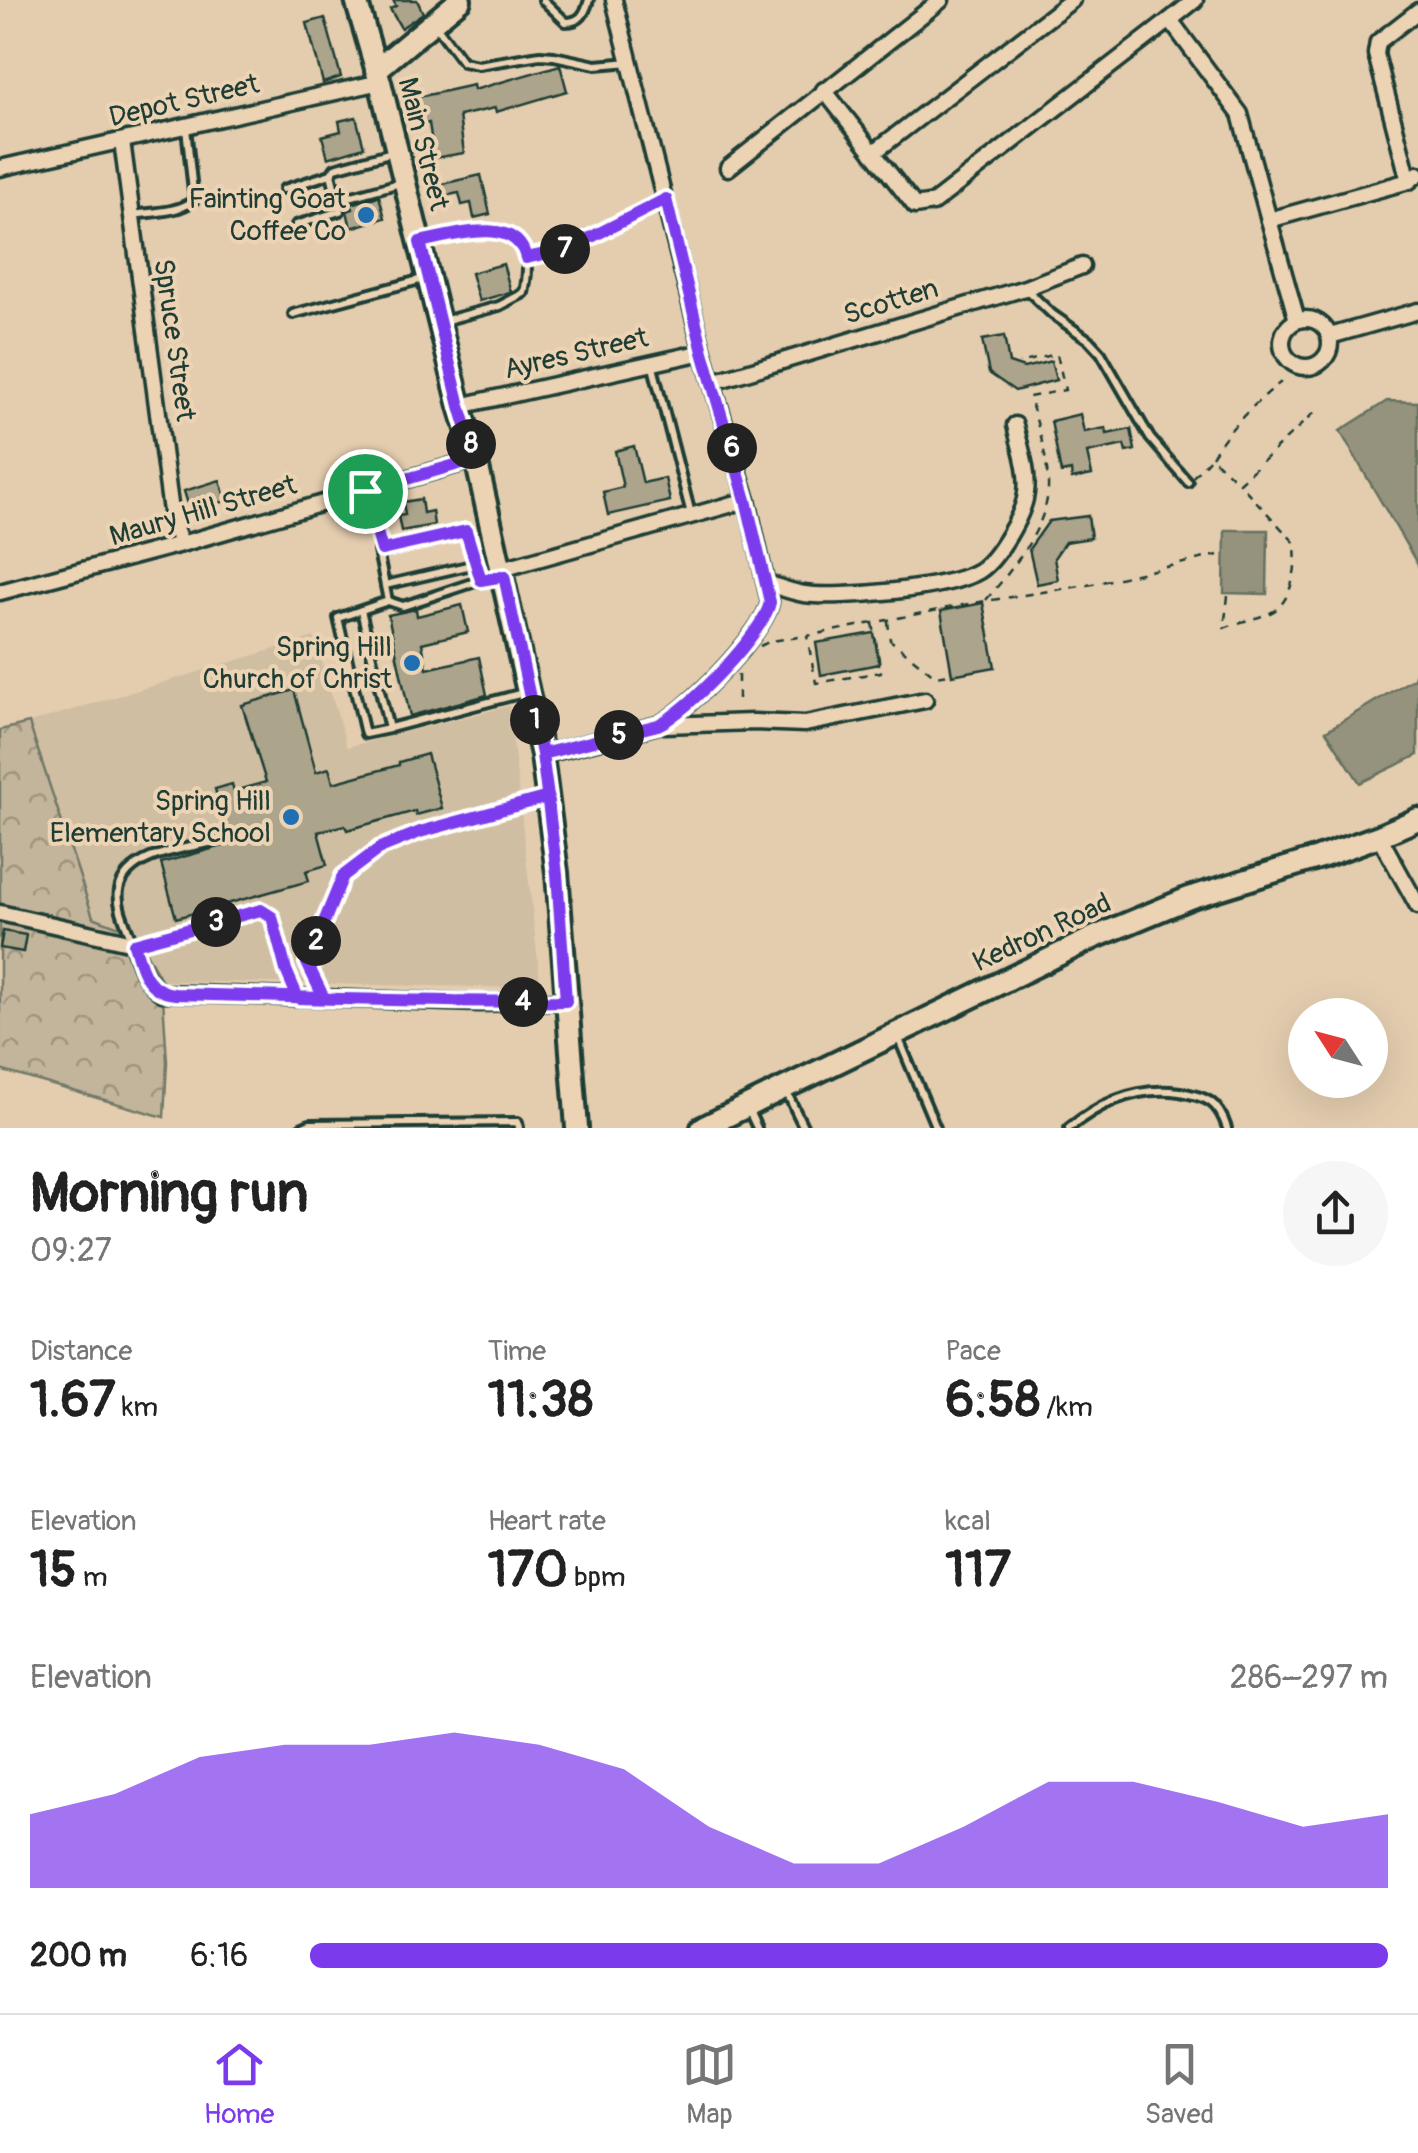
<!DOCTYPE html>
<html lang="en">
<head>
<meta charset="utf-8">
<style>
  body { margin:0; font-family:Pangolin,sans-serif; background:#f6f6f6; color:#222; height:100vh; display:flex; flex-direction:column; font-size:38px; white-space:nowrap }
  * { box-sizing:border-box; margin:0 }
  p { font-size:32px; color:#767676 }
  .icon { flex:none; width:55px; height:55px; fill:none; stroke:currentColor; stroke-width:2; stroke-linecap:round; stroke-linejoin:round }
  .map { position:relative; height:1128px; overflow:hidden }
  .side { display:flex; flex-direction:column; background:#fff; flex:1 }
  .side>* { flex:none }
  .needle { width:65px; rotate:306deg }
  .fabs { position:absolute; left:1288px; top:998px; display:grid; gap:20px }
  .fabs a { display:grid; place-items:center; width:100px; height:100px; border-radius:50%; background:#fff; box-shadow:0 10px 40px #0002; font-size:50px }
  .pin { position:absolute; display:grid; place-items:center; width:85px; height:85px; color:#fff; margin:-42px; border:5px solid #fff; border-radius:50%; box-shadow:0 2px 10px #0007 }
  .km { position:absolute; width:50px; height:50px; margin:-25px; border-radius:50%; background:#222; color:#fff; font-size:28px; line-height:50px; text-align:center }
  .round { display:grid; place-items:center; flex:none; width:105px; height:105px; border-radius:52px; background:#f6f6f6 }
  .headline { display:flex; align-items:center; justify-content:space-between; height:170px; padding:0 30px }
  h1 { font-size:55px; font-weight:800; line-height:75px }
  .metrics { display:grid; grid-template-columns:repeat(3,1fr); gap:15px; height:170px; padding:10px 30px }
  .metrics div { display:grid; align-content:center }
  .metrics b { font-size:50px; font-weight:800 }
  .metrics small { font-size:28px; font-weight:400 }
  .metrics p { font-size:28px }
  .chart { height:280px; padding:20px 30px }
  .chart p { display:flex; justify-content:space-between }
  .chart svg { width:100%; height:180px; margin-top:10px; fill:#7c3aed; opacity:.7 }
  ul { padding:0 30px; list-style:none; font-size:32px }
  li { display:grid; grid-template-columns:160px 120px 1fr; align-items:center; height:75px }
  li i { height:25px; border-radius:12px; background:#7c3aed }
  .dock { display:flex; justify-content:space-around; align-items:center; height:140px; border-top:2px solid #e0e0e0; background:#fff; font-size:28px; color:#767676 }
  .dock a { display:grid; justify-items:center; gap:5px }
  .dock .current { color:#7c3aed }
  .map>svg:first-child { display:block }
  .built { fill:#d0bea2 }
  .park { fill:url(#park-crowns); stroke:#717968; stroke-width:2.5 }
  .water { fill:#95937e; stroke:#667160; stroke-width:2.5 }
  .building { fill:#ada48c; stroke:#1f3d34; stroke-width:2.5 }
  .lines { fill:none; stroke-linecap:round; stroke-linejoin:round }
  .lane-casing { stroke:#1f3d34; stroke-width:14 }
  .street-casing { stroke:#1f3d34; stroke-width:21 }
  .secondary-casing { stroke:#1f3d34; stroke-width:28 }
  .primary-casing { stroke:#1f3d34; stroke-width:28 }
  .path { stroke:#1f3d34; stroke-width:2.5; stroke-dasharray:8 8; stroke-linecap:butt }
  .lane { stroke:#ecd3b4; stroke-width:6 }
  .street { stroke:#ecd3b4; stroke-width:14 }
  .secondary { stroke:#ecd3b4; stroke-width:20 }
  .primary { stroke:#ecd3b4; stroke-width:20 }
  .route-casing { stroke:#fff; stroke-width:20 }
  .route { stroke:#7c3aed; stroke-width:12 }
  .poi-dot { fill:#1f6fb2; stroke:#ecd3b4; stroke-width:4 }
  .labels { text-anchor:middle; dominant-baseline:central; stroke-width:8; stroke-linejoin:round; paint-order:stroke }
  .street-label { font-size:28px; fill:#1f3d34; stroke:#ecd3b4 }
  .poi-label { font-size:28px; fill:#1f3d34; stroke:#ecd3b4; text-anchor:end }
</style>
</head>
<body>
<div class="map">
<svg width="1418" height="1128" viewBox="0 0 1418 1128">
  <defs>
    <pattern id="park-crowns" width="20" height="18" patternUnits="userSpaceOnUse" patternTransform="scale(2.5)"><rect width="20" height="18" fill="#c3b59b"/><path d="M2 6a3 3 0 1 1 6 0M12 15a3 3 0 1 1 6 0" fill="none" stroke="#9e947f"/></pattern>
  </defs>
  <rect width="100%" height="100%" fill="#e4cdaf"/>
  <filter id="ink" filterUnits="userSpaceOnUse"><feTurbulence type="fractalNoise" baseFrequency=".01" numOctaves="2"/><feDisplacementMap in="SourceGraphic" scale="20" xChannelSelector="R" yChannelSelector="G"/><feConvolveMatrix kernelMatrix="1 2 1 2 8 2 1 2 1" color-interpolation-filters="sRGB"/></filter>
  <g filter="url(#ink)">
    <!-- built -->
    <path class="built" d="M314,637l33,110 162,-41 32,282 -379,-7 -27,-48 -42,-16 -64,-194z"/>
    <!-- park -->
    <path class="park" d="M29,723l64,194 42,16 27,48 5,81 -3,55 -164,-47v-340z"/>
    <!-- water -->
    <g class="water">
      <path d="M1387,401l31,1v163l-78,-134z"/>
      <path d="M1225,530h43l-1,64 -43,-1z"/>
      <path d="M1418,666v89l-58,28 -34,-52 88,-53z"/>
    </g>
    <!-- building -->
    <g class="building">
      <path d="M393,0h24l6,13 -22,15 -11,-19 6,-3z"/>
      <path d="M325,18l16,59 -18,6 -16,-60z"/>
      <path d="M560,65l7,26 -71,21 -1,-4 -36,8 5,37 -30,5 -5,-35 -9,2 -6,-27 59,-13 1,5z"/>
      <path d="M356,117l8,30 -36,11 -6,-22 19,-5 -2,-10z"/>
      <path d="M481,175l9,39 -16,4 -3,-15 -9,2 -3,-12 -15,3 -2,-12z"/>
      <path d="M379,196l6,22 -34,10 -4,-17 6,-2 -2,-5z"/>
      <path d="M503,264l8,28 -32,9 -8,-28z"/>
      <path d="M1004,336l5,27 15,5 27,-7 5,19 -41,11 -26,-18 -7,-33z"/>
      <path d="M1080,414l4,18 22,-4 1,6 24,-5 4,21 -9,2 -2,-7 -37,8 5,22 -20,4 -1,-8 -10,2 -10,-52z"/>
      <path d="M634,446l9,37 22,-5 5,23 -62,14 -5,-23 20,-5 -8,-36z"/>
      <path d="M220,480l6,21 -36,10 -6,-20z"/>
      <path d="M421,499l2,14 9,-2 2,14 -33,6 -3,-15 7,-1 -2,-13z"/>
      <path d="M1088,516l3,22 -26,4 -11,16 4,22 -21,4 -8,-35 20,-28z"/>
      <path d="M983,603l12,64 -43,8 -11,-64z"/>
      <path d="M462,605l6,27 -46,11 5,26 52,-12 8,38 -77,21 -22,-101 28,-6 1,7z"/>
      <path d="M874,633l5,31 -58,11 -5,-32z"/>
      <path d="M294,690l22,82 13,-4 4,15 66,-18v-3l28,-8 15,54 -26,7 -1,-4 -68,19 -2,-5 -27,7 9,33 -21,6 3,10 -133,37 -15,-55 69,-19 -15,-55 17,-5 2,7 32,-9 -24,-77z"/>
      <path d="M3,931l23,4 -3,17 -23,-4z"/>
    </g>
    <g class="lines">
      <!-- lane casing -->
      <g class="lane-casing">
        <g id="lane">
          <path d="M543,0l23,22c15,0 19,-9 23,-22"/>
          <path d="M434,23l29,39 15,3 62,-10 14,1 42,9 34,-3"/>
          <path d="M284,189l47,-15 4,-6 61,-17"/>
          <path d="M338,200l62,-17"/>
          <path d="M132,215c20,-3 46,-2 62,-15l-8,-72"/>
          <path d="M296,225l44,-14 -9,-37"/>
          <path d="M421,242c52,-11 121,-32 103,51l-25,13 -56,15"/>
          <path d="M526,258l42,-9 97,-49"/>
          <path d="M1027,290l25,24 37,26 12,13 49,85 38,44"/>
          <path d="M293,314l130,-35"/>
          <path d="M652,363l39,151"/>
          <path d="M382,550l84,-19 15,49"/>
          <path d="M385,585l91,-21"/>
          <path d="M388,601l15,5 78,-26 15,-2"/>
          <path d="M361,610l28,119 -24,5 -27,-116 50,-17 -10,-50 4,-1 -16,-58"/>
          <path d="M390,728l133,-35"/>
          <path d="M219,841c-30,7 -93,12 -100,49 -3,17 9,38 14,53l128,-33 11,7 14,53 11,27"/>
          <path d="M323,997l-16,-34 36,-87 37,-28 40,-16 122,-33"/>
          <path d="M898,1037l38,91"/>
          <path d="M785,1089l19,39"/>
          <path d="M749,1111l8,17"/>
          <path d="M301,1128l9,-4 208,-2 1,6"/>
          <path d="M1069,1128c32,-26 69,-42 111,-36 27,5 38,9 47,36"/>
        </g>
      </g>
      <!-- street casing -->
      <g class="street-casing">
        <g id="street">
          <path d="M1195,0l-25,20 70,94 29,106"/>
          <path d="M1418,11l-40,31 -2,12 33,127 9,-7"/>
          <path d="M824,90l91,116 18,-3 237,-183"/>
          <path d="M122,141l50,378 9,25"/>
          <path d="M873,153l199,-153"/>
          <path d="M0,168l380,-86"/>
          <path d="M728,168l213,-168"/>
          <circle cx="1306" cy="343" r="24"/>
          <path d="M1297,320l-28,-100 140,-39"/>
          <path d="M1330,336l88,-25"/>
          <path d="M713,382l312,-94 57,-22"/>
          <path d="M460,406l243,-54"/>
          <path d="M502,569l245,-69"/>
          <path d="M767,583c12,4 24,9 37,11 35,5 145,-5 175,-23 18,-11 45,-57 47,-78 3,-22 -6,-46 -11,-68"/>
          <path d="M0,592l181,-48 295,-85"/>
          <path d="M664,725l89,-3 52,2 120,-24"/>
          <path d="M542,755l116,-30c28,-12 107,-93 112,-123l-23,-102 -44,-148 -89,-352"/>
          <path d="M1379,836l39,70"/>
          <path d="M0,913l133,30c7,21 11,38 29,50l317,10 87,-2"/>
        </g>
      </g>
      <!-- secondary casing -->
      <g class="secondary-casing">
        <g id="secondary">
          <path d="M376,70l84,-70"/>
          <path d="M702,1128l393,-191 94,-39 129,-40 61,-22 39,-17"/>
        </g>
      </g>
      <!-- primary casing -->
      <g class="primary-casing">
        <path id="primary" d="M356,0l24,82 80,324 16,53 66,296 15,118 20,255"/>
      </g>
      <!-- path -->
      <g class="path">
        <path d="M1212,456c19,-30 42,-52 69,-74"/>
        <path d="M1193,477l18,-20 28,26 76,-71"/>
        <path d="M1228,596l-4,32c15,-6 31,-9 46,-15 22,-9 29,-50 24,-71l-55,-59"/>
        <path d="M986,600c24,-28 60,-71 62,-110 1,-29 -10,-66 -19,-93l36,-7 -8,-36 -38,9"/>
        <path d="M888,621l2,19 45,36 14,-2"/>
        <path d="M873,623l8,49 -65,11 -9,-47 166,-33 120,-19 125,-29"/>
        <path d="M760,646l11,-5 35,-5"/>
        <path d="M738,675v32"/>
      </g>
      <!-- lane -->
      <use href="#lane" class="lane"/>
      <!-- street -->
      <use href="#street" class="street"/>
      <!-- secondary -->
      <use href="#secondary" class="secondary"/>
      <!-- primary -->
      <use href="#primary" class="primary"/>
    </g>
  </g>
  <g class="lines" filter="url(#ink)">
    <!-- route casing -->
    <g class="route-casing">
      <path id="route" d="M365,491l17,59 84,-19 15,49 23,-4 38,178 6,43 -128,35 -40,16 -37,28 -36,87 17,35 -149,-4c-29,-2 -34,-26 -41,-50l127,-34 11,7 14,53 12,28c89,2 179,5 268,3l-9,-127 -15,-120 116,-29c28,-12 107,-93 112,-123l-24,-102 -43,-148 -37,-153 -98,50 -42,9c-10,-44 -75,-22 -106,-16l40,164 16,53 -111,32"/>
    </g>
    <!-- route -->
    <use href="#route" class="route"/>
  </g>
  <!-- markers -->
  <g class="poi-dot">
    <circle cx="366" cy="215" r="10"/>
    <circle cx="412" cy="663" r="10"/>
    <circle cx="291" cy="817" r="10"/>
  </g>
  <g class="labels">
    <!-- street labels -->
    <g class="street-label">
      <text transform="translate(184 101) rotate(-13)">Depot Street</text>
      <text transform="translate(423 144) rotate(76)">Main Street</text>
      <text transform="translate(891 302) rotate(-17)">Scotten</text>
      <text transform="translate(174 340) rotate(82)">Spruce Street</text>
      <text transform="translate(576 354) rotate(-13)">Ayres Street</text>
      <text transform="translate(203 511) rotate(-16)">Maury Hill Street</text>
      <text transform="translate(1042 933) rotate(-25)">Kedron Road</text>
    </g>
    <!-- poi labels -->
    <g class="poi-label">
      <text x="346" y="199">Fainting Goat<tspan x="346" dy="32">Coffee Co</tspan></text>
      <text x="392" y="647">Spring Hill<tspan x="392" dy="32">Church of Christ</tspan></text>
      <text x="271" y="801">Spring Hill<tspan x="271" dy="32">Elementary School</tspan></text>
    </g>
  </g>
</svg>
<div class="fabs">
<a><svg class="needle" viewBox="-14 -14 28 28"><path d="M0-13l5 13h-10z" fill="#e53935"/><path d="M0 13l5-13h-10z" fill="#767676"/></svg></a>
</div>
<div class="pin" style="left:365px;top:491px;background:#1e9e55"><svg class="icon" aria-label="arrive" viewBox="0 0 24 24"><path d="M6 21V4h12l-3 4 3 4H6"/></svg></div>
<b class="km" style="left:535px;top:720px">1</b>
<b class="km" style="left:316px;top:941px">2</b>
<b class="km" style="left:216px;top:922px">3</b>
<b class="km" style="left:523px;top:1002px">4</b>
<b class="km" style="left:619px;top:735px">5</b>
<b class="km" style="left:732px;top:448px">6</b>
<b class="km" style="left:565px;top:249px">7</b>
<b class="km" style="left:471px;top:444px">8</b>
</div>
<section class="side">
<div class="headline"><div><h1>Morning run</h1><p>09:27</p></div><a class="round"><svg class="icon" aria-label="share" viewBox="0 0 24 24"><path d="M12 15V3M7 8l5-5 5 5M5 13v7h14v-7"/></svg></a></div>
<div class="metrics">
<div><p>Distance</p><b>1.67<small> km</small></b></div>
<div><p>Time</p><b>11:38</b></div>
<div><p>Pace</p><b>6:58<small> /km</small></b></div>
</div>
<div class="metrics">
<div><p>Elevation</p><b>15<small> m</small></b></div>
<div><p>Heart rate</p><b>170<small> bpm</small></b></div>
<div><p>kcal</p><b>117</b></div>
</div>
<div class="chart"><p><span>Elevation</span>286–297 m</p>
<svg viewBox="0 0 160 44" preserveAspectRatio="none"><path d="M0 44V26L10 21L20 12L30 9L40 9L50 6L60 9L70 15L80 29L90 38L100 38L110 29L120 18L130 18L140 23L150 29L160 26V44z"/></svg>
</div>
<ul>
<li><b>200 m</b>6:16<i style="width:100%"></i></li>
</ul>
</section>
<nav class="dock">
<a class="current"><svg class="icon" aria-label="home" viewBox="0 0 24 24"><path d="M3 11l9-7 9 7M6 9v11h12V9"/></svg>Home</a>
<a><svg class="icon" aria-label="map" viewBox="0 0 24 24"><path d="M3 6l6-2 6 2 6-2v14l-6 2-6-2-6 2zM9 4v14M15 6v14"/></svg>Map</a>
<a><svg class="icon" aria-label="saved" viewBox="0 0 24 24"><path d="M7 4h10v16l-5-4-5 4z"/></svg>Saved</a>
</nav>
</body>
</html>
